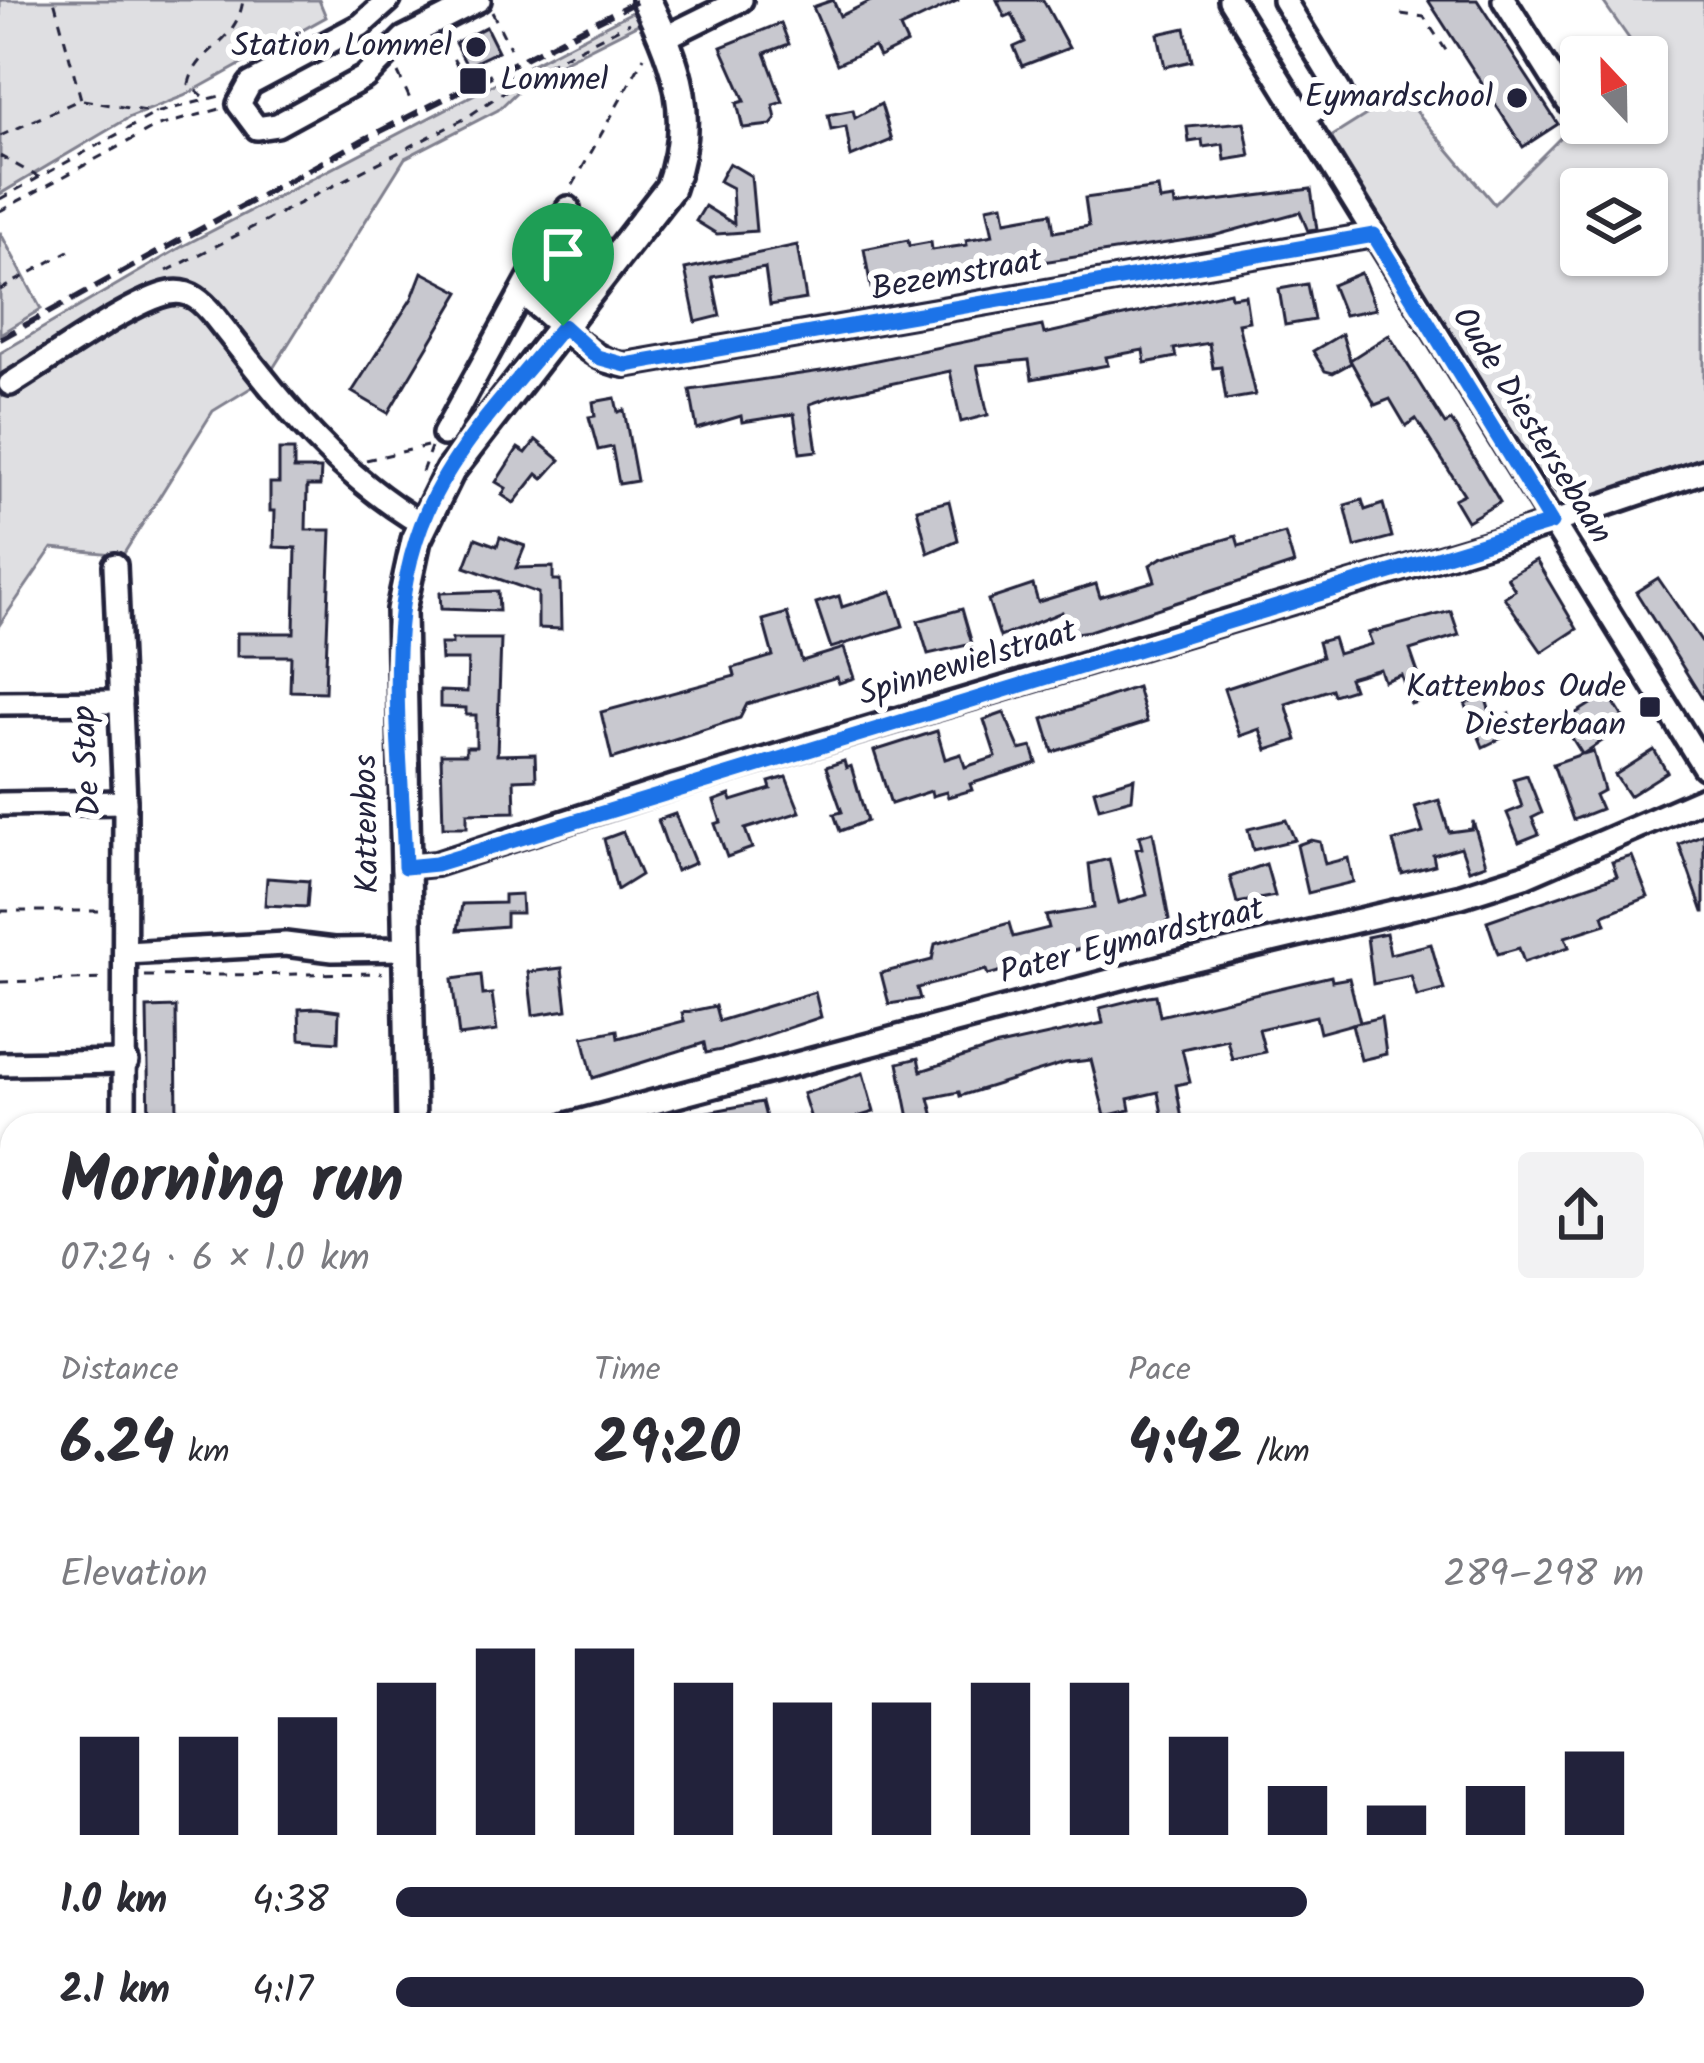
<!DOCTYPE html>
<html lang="en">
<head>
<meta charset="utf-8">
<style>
  body { margin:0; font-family:Kalam,sans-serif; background:#f2f2f3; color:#2b2b33; height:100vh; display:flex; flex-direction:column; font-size:45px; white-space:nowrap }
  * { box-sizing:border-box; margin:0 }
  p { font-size:39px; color:#7c7c81 }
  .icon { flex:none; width:66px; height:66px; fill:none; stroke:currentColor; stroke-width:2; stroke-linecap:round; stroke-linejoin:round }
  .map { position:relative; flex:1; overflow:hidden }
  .details { position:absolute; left:0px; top:1113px; width:1704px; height:951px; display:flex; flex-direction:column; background:#fff; border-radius:36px 36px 0 0; box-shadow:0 3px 9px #0004 }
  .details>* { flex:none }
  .needle { width:78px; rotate:338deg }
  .controls { position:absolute; left:1560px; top:36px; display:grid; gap:24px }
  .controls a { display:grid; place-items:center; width:108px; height:108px; border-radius:12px; background:#fff; box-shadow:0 3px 9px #0004; font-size:60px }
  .pin { position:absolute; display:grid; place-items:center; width:102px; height:102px; color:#fff; margin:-123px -51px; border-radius:50% 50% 50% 0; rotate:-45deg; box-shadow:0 0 12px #0007 }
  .pin .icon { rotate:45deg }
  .round { display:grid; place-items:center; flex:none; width:126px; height:126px; border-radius:12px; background:#f2f2f3 }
  .summary { display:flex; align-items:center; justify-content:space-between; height:204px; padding:0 60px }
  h1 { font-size:66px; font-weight:600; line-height:90px }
  .metrics { display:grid; grid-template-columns:repeat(3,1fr); gap:18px; height:204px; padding:12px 60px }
  .metrics div { display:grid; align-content:center }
  .metrics b { font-size:60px; font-weight:600 }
  .metrics small { font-size:33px; font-weight:400 }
  .metrics p { font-size:33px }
  .chart { height:336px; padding:24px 60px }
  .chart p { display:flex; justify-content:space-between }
  .chart svg { width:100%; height:216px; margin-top:12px; stroke:#22223b; stroke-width:6 }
  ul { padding:0 60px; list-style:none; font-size:39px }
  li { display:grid; grid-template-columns:192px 144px 1fr; align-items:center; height:90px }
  li i { height:30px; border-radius:15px; background:#22223b }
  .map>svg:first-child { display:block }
  .green { fill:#dfdfe2; stroke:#80808e; stroke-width:3; fill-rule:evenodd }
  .building { fill:#c8c8cf; stroke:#22223b; stroke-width:3 }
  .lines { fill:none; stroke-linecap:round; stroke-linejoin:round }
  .minor-casing { stroke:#22223b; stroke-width:30 }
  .major-casing { stroke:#22223b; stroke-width:36 }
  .path { stroke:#22223b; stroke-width:3; stroke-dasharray:9 9; stroke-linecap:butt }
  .minor { stroke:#fff; stroke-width:21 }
  .major { stroke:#fff; stroke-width:27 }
  .rail { stroke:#22223b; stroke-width:6; stroke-dasharray:18 9; stroke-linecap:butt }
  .route-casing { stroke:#fff; stroke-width:24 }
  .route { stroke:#1a73e8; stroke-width:15 }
  .poi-dot { fill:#22223b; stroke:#fff; stroke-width:4.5 }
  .labels { text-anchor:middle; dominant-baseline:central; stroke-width:12; stroke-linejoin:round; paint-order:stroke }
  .poi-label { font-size:33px; fill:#22223b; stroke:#fff; text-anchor:end }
  .street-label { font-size:33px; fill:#22223b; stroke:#fff }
</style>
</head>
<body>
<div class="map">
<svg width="1704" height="2063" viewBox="0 0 1704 2063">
  <rect width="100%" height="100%" fill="#fff"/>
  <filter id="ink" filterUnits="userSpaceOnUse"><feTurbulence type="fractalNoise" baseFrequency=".00833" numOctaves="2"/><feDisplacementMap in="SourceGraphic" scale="24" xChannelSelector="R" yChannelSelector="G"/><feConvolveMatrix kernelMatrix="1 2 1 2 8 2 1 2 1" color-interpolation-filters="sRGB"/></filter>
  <g filter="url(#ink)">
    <!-- green -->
    <g class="green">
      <path d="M0,0h319l7,17 -142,79 -54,21 -130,77z"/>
      <path d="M1602,0h102v458l-127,43 -19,-6 -22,-25 -205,-333 70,-44 93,111 87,-87v6h66v-66h-5zM1581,189h66v66h-66z"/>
      <path d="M634,11l6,12 -109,55 -33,32 -93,48 -138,220 -54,33 -90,144 -71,-7 -52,76v-271l183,-107z"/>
      <path d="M0,232l41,77 -41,25z"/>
      <path d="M0,1770l12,2v280h228l-3,11h-237z"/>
    </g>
    <!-- building -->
    <g class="building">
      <path d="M833,0l7,16 33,-16h86l-59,28 7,15 -28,14 -5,-10 -37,17 -24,-57z"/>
      <path d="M997,0h46l26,48 -47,18 -8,-19 11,-5 -13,-28 -7,3z"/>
      <path d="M1428,0h49l81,124 -35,23z"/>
      <path d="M781,23l8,21 -24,9 18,49 -10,3 3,14 -5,6 -28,3 -6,-25 8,-2 -24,-54z"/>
      <path d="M486,27l12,24 -31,15 -12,-23z"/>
      <path d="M1185,28l7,33 -27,6 -7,-33z"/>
      <path d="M881,104l11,36 -41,17 -5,-30 -15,3 -3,-15 25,-5 2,8z"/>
      <path d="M1244,122l6,34 -25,4 -2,-16 -20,3 -1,-7 -13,2 -2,-15z"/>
      <path d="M729,163l22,13 5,55 -39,3 -21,-13 9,-15 29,18 -2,-36 -13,-7z"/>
      <path d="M1158,188l2,13 14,-2 1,7 136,-17 6,41 -9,1 -8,-19 -87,24 -342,52 -7,-39 44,-9 1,6 22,-4 1,8 35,-5 -1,-5 27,-5 -6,-28 16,-3 3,17 45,-8 3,19 35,-6 -4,-28z"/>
      <path d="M797,245l9,54 -36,6 -5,-37 -53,9 8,39 -24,6 -11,-53z"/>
      <path d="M422,272l38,20 -72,121 -36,-21 60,-94z"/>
      <path d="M1361,273l15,36 -32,6 -12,-30z"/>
      <path d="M1307,284l7,36 -29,5 -6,-36z"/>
      <path d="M1230,292l1,5 14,-2 4,26 -11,2 17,72 -29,5 -5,-33 -8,1 -4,-25 -35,6 2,8 -31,6 -2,-13 -37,7 2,8 -76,14 -3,-19 -52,5 11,50 -27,7 -11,-51 -117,25 -23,8 7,47 -17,2 -6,-39 -52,8 -1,-6 -44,13 -7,-39 138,-20 214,-44 2,8z"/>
      <path d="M1342,334l9,29 -18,10 -8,-2 -12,-20z"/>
      <path d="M1389,335l56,89 6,-3 5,7 44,74 -33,19 -13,-22 10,-5 -48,-75 -10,7 -16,-27 -15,6 -25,-45z"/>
      <path d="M615,398l3,14 6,-2 13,71 -18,3 -7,-37 -14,3 -9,-33 6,-1 -2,-14z"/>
      <path d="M536,440l24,20 -17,19 -6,-5 -23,29 -12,-8 4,-7 -10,-6 22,-34 8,5z"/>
      <path d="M279,450h15v19h27l-1,17h-13l-1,44h25l-6,162 -35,-1 1,-35h-54v-23h57l2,-85 -22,-1 1,-36h-5v-28h9z"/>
      <path d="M1362,500l3,10 18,-6 9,33 -37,10 -10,-42z"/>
      <path d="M949,501l9,39 -30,13 -11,-44z"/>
      <path d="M1285,533l9,31 -205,67 -20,3 -7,-22 -62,25 -12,-37 45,-15 5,17 58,-18 4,13 55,-16 -5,-16 11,-7 75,-22 3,10z"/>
      <path d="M500,537l25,9 -9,22 37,-1v13h7l1,49 -23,-1v-35l-73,-26 11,-29 21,8z"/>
      <path d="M1536,560l41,69 -35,23 -38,-55 11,-7 -8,-13z"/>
      <path d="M1658,578l46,67v56l-68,-109z"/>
      <path d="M498,591l1,20 -58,-2 -1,-16z"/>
      <path d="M892,591l11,35 -72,22 -15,-45 23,-7 3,11z"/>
      <path d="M962,609l10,35 -44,10 -10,-33z"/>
      <path d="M1451,611l8,24 -49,15 11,32 7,-2 5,17 -22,7 -10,-29 -17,6 -4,-12 -31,9 4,11 -19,6 -2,-6 -46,15 11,36 -30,10 -7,-21 -20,7 -16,-47 98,-32 -4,-15 15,-4 5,16 34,-10 -4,-11z"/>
      <path d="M787,613l15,48 42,-13 10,30 -15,5 -2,-6 -90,27 -7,14 -128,41 -11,-47 134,-36 -2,-8 40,-12 -10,-36z"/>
      <path d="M452,639h49l-4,116 38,-1 1,25 -22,1 1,32 -48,1v14h-24l-2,-73h25v-7h10v-32h-10v-7l-26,-1v-16l27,1 1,-32h-27l-1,-16h12z"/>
      <path d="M1137,687l10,35 -94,30 -10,-33z"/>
      <path d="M1608,693l19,31 -44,30 10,-3 11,39 -9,5 6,14 -28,11 -20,-56 29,-10 -20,-32z"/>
      <path d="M1485,696l8,26 16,-8 5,18 -31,15 -18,-44z"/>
      <path d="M1004,713l16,37 12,-3 5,16 -67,21 2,6 -24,7 -2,-5 -14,4 -1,-5 -40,13 -17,-53 63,-20 8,28 16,-5 4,13 31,-10 -12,-37z"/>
      <path d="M1654,750l13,22 -38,24 -14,-21z"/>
      <path d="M844,761l2,7 5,-2 16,55 -27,10 -6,-17 8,-2 -16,-45z"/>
      <path d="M1527,775l15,38 -10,5 7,16 -20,8 -12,-29 15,-6 -9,-28z"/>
      <path d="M786,777l14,35 -55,17 7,19 -25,9 -12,-33 6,-2 -7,-21 16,-6 2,6 39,-12 -2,-7z"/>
      <path d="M1134,778l-2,21 -33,9 -5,-18z"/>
      <path d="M1439,800l10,32 23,-3 1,-8 13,43 -17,6 -8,-23 -28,8 2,10 -33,9 -9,-33 30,-8 -8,-26z"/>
      <path d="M675,814l20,49 -19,8 -18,-51z"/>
      <path d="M1286,820l9,20 -42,10 -5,-21z"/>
      <path d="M623,832l18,43 -24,15 -13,-51z"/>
      <path d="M1153,832l16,88 -7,6 -174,49 -2,-5 -69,18 3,11 -31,5 -8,-31 51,-13 3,-16 74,-21 4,14 36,-9 -3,-12 48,-8 -5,-44 20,-5 10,44 28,-8 -11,-46 6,-1 -3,-12z"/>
      <path d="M1704,834v78h-1l-24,-68z"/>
      <path d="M1311,840l9,2 5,22 23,-6 5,24 -45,11 -11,-48z"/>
      <path d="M1632,856l16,41 -45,18 3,9 -41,13 4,10 -45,15 -5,-14 -21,6 -11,-33 130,-45 -5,-14z"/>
      <path d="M1266,864l9,32 -38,7 -7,-26z"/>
      <path d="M267,878l42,3 -2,26 -42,-2z"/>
      <path d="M521,894l1,19h-16v13l-48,4 4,-26 42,-1v-8z"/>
      <path d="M1386,933l4,21 41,-10 13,46 -27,7 -6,-21 -38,8 -6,-47z"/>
      <path d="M562,968l5,42 -34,5 -5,-43z"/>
      <path d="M481,975l2,20 9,-1 5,37 -38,5 -7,-57z"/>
      <path d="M1331,976l1,5 17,-3 11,44 -40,11 -4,-17 -57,13 6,23 -33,7 -5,-20 -45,10 8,33 -14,3 7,40h-19l-6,-33 -30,7 2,11 -25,6 -14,-56 -26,3 -105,33 -1,-4 -30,6 5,19 -24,6 -12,-60 20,-5 3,13 73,-24 109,-24 -3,-15 48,-12 8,-1 4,21z"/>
      <path d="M815,992l6,25 -95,32 -20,4 -2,-10 -111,35 -10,-41 34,-7 1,8 66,-17 -2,-8 33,-7 4,15z"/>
      <path d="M176,1007l1,118h-28l-2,-117z"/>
      <path d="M317,1008l22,3 -1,31 -38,-3 -1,-30z"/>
      <path d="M1381,1017l5,37 -25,6 -9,-36z"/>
      <path d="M863,1073l11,39 -17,5 2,8h-46l-10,-31z"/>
      <path d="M762,1102l6,23h-56l-4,-13z"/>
    </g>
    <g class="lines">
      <!-- minor casing -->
      <g class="minor-casing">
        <g id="minor">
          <path d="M389,0l-28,25 -111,59 -11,20 18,24 20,-3 88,-48 39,-39 75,-38"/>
          <path d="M1230,0l474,767"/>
          <path d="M1284,0l56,92 -37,26"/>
          <path d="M1504,0l64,102"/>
          <path d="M664,38l77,-38"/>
          <path d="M521,294c35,22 64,67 104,71l749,-130"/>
          <path d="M10,384c37,-22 122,-84 160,-91 20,-4 33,9 45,24 63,80 118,155 207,207"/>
          <path d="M444,434l124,-226"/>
          <path d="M115,565l10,237 -1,323"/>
          <path d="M0,703l121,-1"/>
          <path d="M0,804l125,-2"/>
          <path d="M405,867l31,-3 240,-78 843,-252 185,-63"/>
          <path d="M126,953l159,-9 48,6 74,-1"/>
          <path d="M0,1064l127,-2"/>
          <path d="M567,1125l603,-160 291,-69 63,-20 180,-78"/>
          <path d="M1692,1207l12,-3"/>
          <path d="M0,1235h12"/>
          <path d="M1692,1615l12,-2"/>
          <path d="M0,1654l12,2"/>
          <path d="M1692,1849l12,-3"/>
          <path d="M1357,2052l3,11"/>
          <path d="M887,2063l43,-11"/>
        </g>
      </g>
      <!-- major casing -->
      <g class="major-casing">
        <g id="major">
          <path d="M411,1125l-10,-515 15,-70 34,-69 220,-283c26,-71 8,-123 -24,-188"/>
          <path d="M474,2052l1,11"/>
        </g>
      </g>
      <!-- path -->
      <g class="path">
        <path d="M492,12l18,36"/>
        <path d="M1401,14l23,3 23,35"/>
        <path d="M445,43l16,30"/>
        <path d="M398,73l12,26"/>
        <path d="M203,96l-14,-12c7,-35 48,-40 54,-84"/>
        <path d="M83,100l73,13"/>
        <path d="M0,136l81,-37 -27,-99"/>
        <path d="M0,156l40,22"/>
        <path d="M573,185l71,-128"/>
        <path d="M0,199l156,-86 64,-17"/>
        <path d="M0,211l155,-84 65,-18"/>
        <path d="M167,271l299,-153 65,-45 98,-50"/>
        <path d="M0,290l69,-39"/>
        <path d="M366,460l61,-14"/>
        <path d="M422,472l9,-25"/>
        <path d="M0,911h106"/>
        <path d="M145,976l237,-3"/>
        <path d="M0,982l106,-3"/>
      </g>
      <!-- minor -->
      <use href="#minor" class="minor"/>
      <!-- major -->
      <use href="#major" class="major"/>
      <!-- rail -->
      <path class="rail" d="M0,339l363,-199 276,-140"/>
    </g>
  </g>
  <g class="lines" filter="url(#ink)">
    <!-- route casing -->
    <g class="route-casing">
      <path id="route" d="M1374,235l177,288 -1115,341 -31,3c-3,-115 -25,-249 22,-356 30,-68 90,-128 136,-185l34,31 29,8z"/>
    </g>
    <!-- route -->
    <use href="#route" class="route"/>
  </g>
  <!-- markers -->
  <g class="poi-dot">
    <circle cx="476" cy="47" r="12"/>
    <rect x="458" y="66" width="30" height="30" rx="6"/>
    <circle cx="1517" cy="98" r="12"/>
    <rect x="1638" y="695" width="24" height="24" rx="6"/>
  </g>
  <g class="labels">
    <!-- poi labels -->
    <g class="poi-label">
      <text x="452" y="47">Station Lommel</text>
      <text x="500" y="81" text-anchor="start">Lommel</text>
      <text x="1493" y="98">Eymardschool</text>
      <text x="1626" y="688">Kattenbos Oude<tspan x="1626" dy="38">Diesterbaan</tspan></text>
    </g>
    <!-- street labels -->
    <g class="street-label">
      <text transform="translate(957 276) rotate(-10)">Bezemstraat</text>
      <text transform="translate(1531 426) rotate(58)">Oude Diestersebaan</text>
      <text transform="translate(968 664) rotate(-17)">Spinnewielstraat</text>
      <text transform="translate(88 761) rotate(-93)">De Stap</text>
      <text transform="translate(368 824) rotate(-91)">Kattenbos</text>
      <text transform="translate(1132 942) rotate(-14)">Pater Eymardstraat</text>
    </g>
  </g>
</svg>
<div class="controls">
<a><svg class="needle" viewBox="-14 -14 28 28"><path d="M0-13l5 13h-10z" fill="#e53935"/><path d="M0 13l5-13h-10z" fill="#7c7c81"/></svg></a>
<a><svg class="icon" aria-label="layers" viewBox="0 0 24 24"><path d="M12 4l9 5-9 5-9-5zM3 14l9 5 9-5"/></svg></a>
</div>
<div class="pin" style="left:563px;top:326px;background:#1e9e55"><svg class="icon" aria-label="arrive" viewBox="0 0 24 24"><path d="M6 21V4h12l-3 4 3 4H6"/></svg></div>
<section class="details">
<div class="summary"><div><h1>Morning run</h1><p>07:24 · 6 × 1.0 km</p></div><a class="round"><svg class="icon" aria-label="share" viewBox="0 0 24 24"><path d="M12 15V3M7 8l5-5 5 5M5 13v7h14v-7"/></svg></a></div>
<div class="metrics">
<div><p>Distance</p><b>6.24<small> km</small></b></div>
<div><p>Time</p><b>29:20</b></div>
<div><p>Pace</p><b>4:42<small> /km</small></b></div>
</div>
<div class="chart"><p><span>Elevation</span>289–298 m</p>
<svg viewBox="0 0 160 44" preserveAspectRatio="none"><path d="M5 44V24M15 44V24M25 44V20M35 44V13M45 44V6M55 44V6M65 44V13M75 44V17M85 44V17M95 44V13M105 44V13M115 44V24M125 44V34M135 44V38M145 44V34M155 44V27"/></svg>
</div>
<ul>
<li><b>1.0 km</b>4:38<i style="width:73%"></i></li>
<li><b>2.1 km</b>4:17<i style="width:100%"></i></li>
</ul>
</section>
</div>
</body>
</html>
